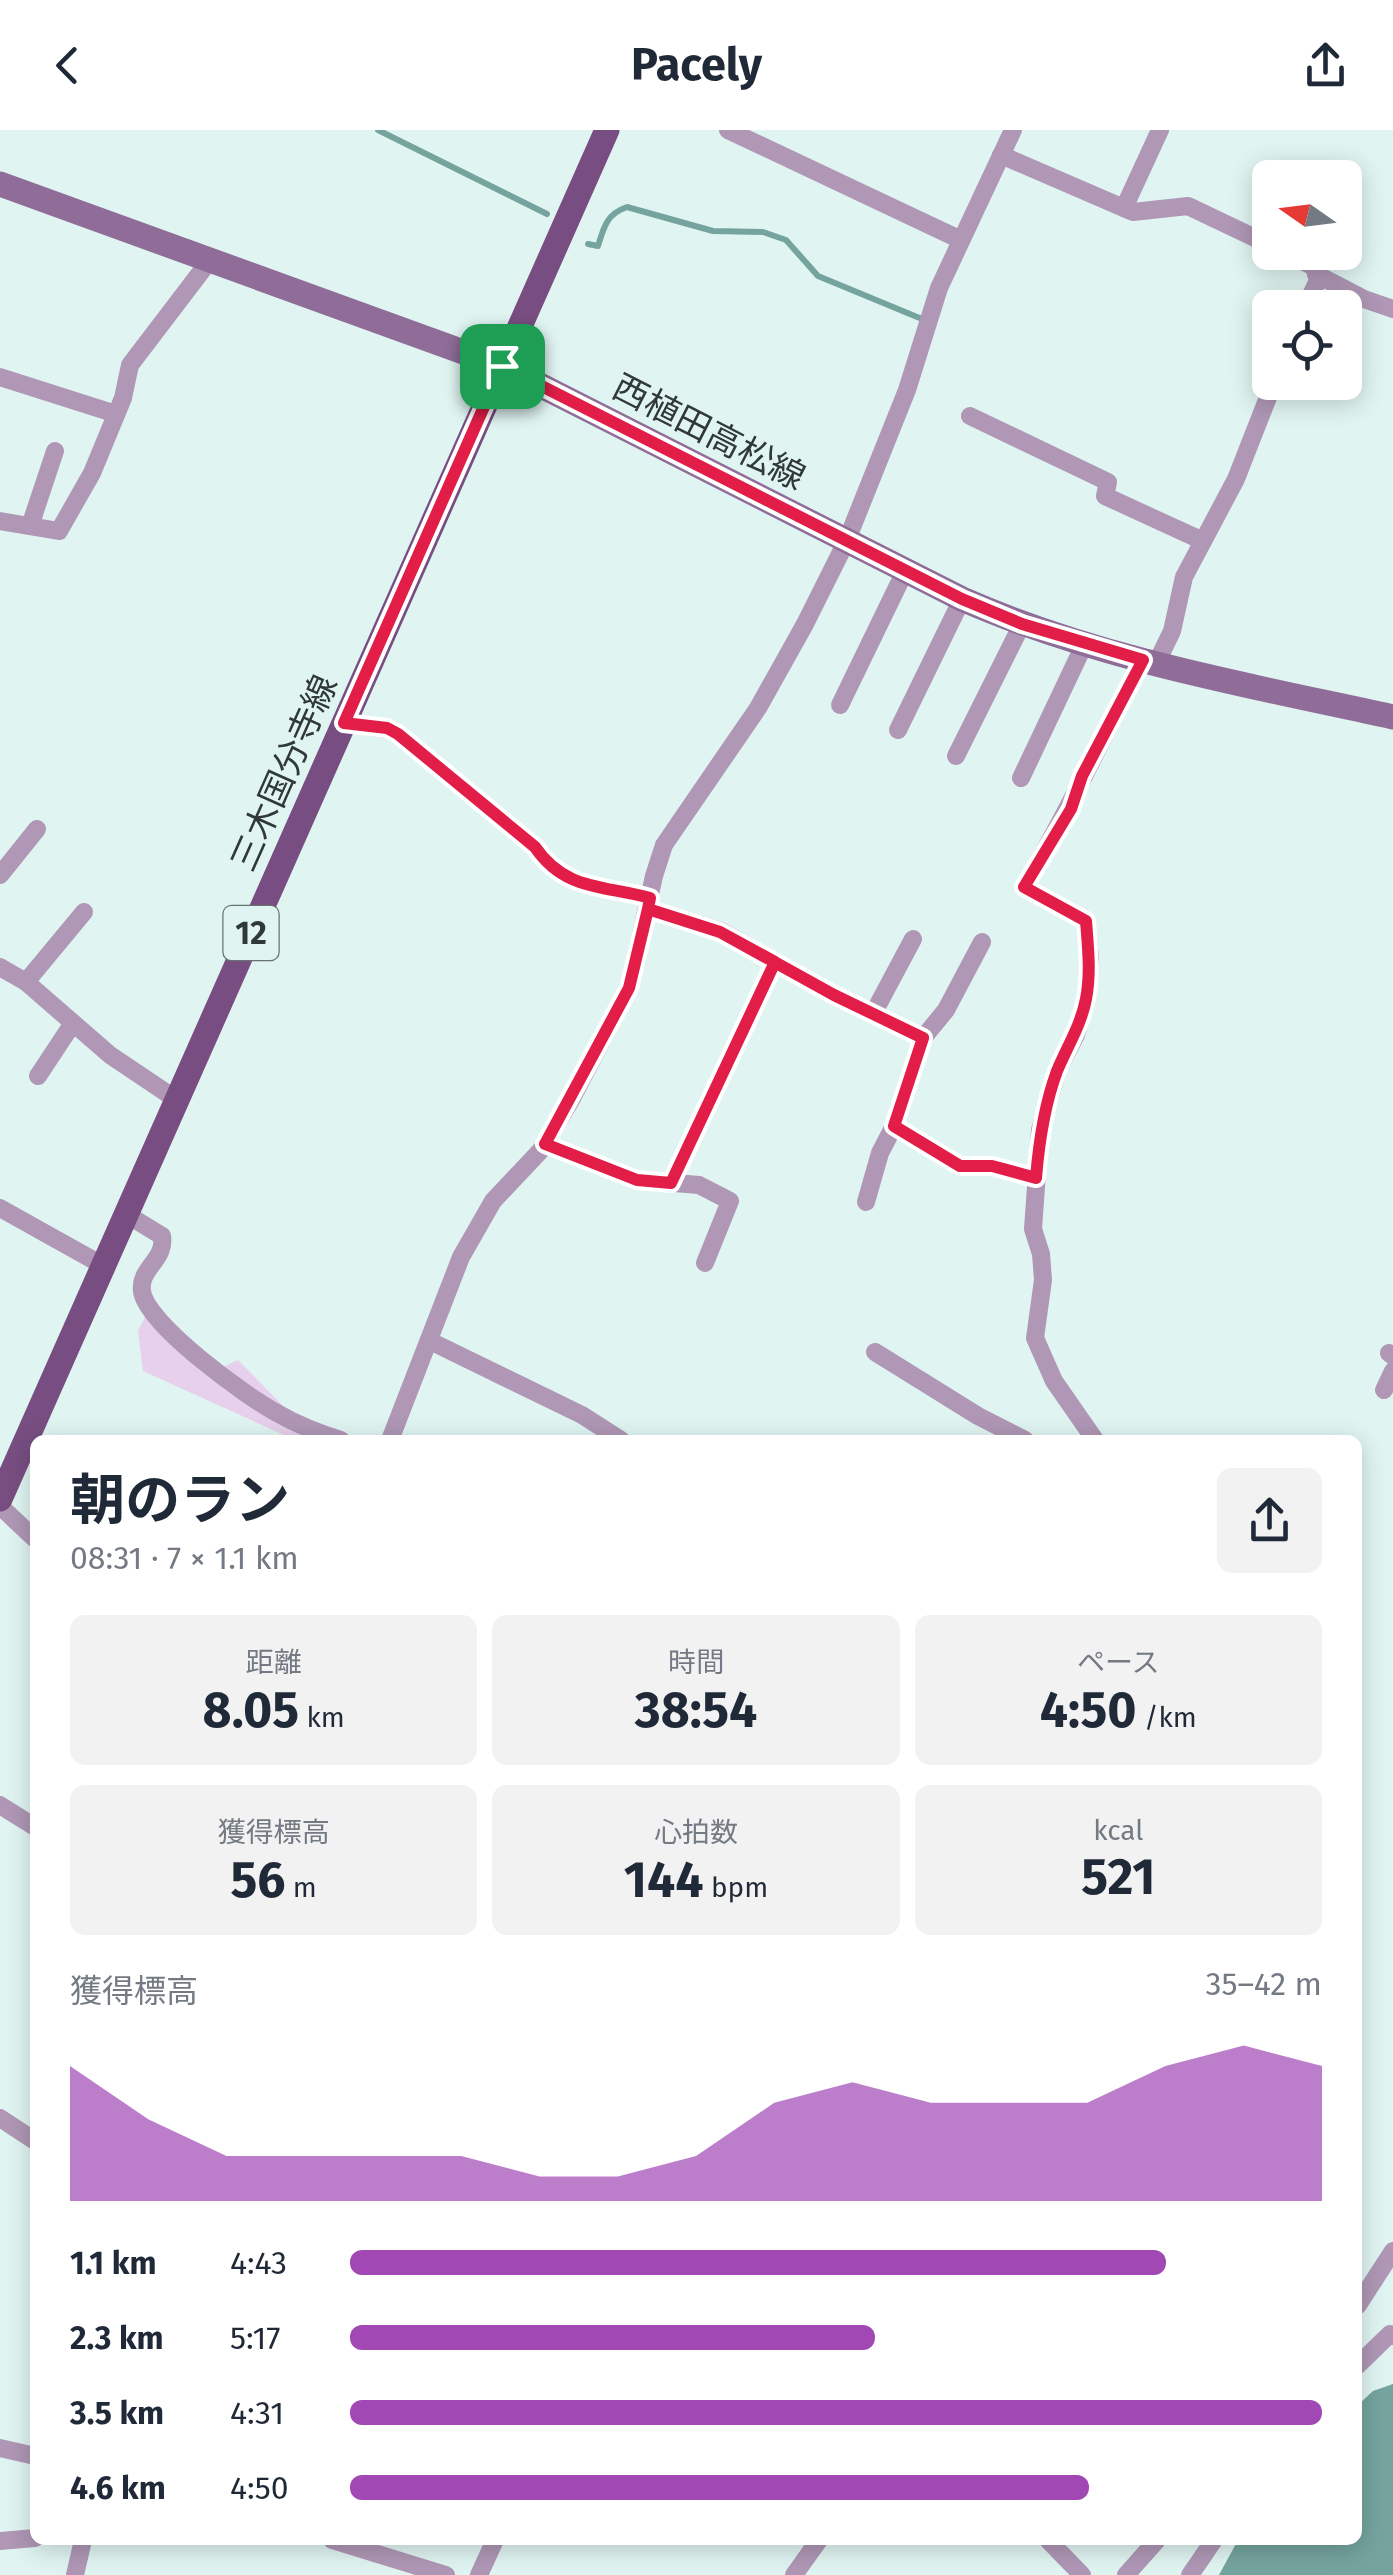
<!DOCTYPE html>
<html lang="ja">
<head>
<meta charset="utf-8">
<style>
  body { margin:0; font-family:"Fira Sans","Noto Sans JP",sans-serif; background:#f2f2f3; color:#1f2937; height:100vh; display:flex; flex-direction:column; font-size:38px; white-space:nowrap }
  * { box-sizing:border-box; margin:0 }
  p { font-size:32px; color:#747a83 }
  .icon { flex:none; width:55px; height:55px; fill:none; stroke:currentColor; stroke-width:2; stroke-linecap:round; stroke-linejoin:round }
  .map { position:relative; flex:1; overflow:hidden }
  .side { position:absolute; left:30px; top:1305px; width:1332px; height:1110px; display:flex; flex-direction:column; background:#fff; border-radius:15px; box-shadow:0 5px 25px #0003 }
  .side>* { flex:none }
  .needle { width:65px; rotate:284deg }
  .buttons { position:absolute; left:1252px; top:30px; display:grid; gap:20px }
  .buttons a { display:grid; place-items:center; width:110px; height:110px; border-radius:15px; background:#fff; box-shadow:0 5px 25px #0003; font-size:50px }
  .pin { position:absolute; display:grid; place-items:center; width:85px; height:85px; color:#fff; margin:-42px; border-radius:20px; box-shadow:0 5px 15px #0006 }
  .round { display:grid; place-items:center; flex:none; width:105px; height:105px; border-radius:15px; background:#f2f2f3 }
  .headline { display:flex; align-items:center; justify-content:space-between; height:170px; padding:0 40px }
  h1 { font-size:55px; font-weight:700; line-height:75px }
  .figures { display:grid; grid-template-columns:repeat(3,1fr); gap:15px; height:170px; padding:10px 40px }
  .figures div { display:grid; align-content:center; border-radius:15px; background:#f2f2f3; text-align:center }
  .figures b { font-size:50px; font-weight:700 }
  .figures small { font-size:28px; font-weight:400 }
  .figures p { font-size:28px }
  .chart { height:280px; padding:20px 40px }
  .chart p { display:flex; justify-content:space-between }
  .chart svg { width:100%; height:180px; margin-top:10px; fill:#a148b5; opacity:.7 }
  ul { padding:0 40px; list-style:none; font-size:32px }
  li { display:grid; grid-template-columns:160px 120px 1fr; align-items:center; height:75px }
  li i { height:25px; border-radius:12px; background:#a148b5 }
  header { display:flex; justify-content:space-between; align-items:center; height:130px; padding:0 40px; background:#fff; font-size:45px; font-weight:700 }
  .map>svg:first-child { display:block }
  .green { fill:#e7d0ec }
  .water { fill:#75a49e }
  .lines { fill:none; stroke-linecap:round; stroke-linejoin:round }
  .stream { stroke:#75a49e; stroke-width:6 }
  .street { stroke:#af97b5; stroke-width:18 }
  .secondary { stroke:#8f6d98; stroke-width:25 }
  .primary { stroke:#784e82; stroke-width:25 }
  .route-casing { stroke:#fff; stroke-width:20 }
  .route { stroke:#e11d48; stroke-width:12 }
  .labels { text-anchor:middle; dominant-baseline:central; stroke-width:10; stroke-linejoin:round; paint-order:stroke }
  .shield { fill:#e0f5f2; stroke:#667170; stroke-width:2.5 }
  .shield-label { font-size:32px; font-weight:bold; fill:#313938 }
  .street-label { font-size:35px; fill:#313938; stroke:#e0f5f2 }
</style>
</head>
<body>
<header><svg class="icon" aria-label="back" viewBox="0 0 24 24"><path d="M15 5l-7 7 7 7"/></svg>Pacely<svg class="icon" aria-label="share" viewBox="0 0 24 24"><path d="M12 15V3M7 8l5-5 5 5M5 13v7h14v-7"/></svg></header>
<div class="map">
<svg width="1393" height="2445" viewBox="0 0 1393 2445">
  <rect width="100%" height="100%" fill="#e0f5f2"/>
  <!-- green -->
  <path class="green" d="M147,1183l64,59 27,-12 54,55 56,25h-53l-152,-69 -5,-40z"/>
  <!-- water -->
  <path class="water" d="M1393,2254v191h-174l19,-35h120v-135l15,-14z"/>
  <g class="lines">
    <!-- stream -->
    <g class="stream">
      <path d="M378,0l169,84"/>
      <path d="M588,114l10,2c6,-20 9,-32 29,-39l86,24 50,1 23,8 32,36 104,43"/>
    </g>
    <!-- street -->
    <g class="street">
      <path d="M728,0l233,110"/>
      <path d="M1001,25l132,57 55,-6 82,39"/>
      <path d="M1124,78l36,-78"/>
      <path d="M1285,122l29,15 4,13 -13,28"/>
      <path d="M1316,144l48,25 29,10"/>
      <path d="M0,247l116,37"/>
      <path d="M970,286l138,66 -3,14 98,45"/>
      <path d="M0,391l59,10 33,-58 31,-75 7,-33 80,-105"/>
      <path d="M30,396l25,-75"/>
      <path d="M1156,534l16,-33 12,-54 52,-98 38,-97"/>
      <path d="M840,575l65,-134"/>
      <path d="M344,593l43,6 11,5 137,113c30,44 69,38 115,51"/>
      <path d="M898,600l64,-131"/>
      <path d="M956,626l66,-132"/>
      <path d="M1021,648l63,-133"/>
      <path d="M0,745l37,-46"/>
      <path d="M648,779l73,22 113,64 89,43"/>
      <path d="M0,837l26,15 84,73 67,45"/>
      <path d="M26,852l58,-70"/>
      <path d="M873,884l40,-75"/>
      <path d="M38,946l35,-53"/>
      <path d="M894,996l66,40h32l44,12"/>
      <path d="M545,1014l92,36 62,5 31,16 -25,62"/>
      <path d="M671,1053l104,-221"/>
      <path d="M866,1072l14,-49 14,-27 29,-88 23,-28 36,-68"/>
      <path d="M0,1078l104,58"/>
      <path d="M126,1084l36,22c4,24 -23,32 -20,55 4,33 105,106 135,122 21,12 41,20 64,27"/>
      <path d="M430,1211l152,74 39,25"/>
      <path d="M875,1222l103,64 47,24"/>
      <path d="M1389,1223l4,3"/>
      <path d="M1384,1260l9,-19"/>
      <path d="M390,1310l71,-183 32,-56 49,-52 29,-49 58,-112 25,-112 10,-31 94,-137 47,-84 42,-84 60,-150 32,-102 74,-158"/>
      <path d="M1095,1310l-41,-59 -19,-43 8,-58 -2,-26 -8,-25 7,-99 18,-60 18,-35 11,-37 3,-41 -4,-36 -62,-34c44,-74 79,-151 119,-227"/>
      <path d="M0,1376l35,33"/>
      <path d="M0,1675l35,22"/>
      <path d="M0,1988l35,23"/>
      <path d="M1358,2175l35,-54"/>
      <path d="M1358,2235l32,-31 3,2"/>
      <path d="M0,2318l35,8"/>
      <path d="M332,2410l114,35"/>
      <path d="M1048,2410l34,35"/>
      <path d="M0,2411l35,-3"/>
      <path d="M75,2445l8,-35"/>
      <path d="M479,2445l16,-35"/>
      <path d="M794,2445l25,-35"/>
      <path d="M1126,2445l31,-35"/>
      <path d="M1190,2445l24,-35"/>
    </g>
    <!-- secondary -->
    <path class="secondary" d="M0,54l502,182 460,233c137,60 285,86 431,118"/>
    <!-- primary -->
    <path class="primary" d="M0,1369l607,-1369"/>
  </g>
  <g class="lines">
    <!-- route casing -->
    <g class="route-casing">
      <path id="route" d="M502,236l-158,357 43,5 11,6 137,113c30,44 69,38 115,51l-2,11 72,23 55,30 -104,221 -34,-3 -92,-36 84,-156 19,-79 72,23 114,63 89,43 -29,88 66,40h32l44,12c3,-37 8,-72 21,-107 10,-24 24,-46 29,-72 5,-26 2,-52 0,-78l-62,-34 47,-78 11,-33 61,-116 -121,-36 -60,-25 -460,-233"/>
    </g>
    <!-- route -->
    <use href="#route" class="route"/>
  </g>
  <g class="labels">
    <!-- shield labels -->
    <rect class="shield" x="223.5" y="776" width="55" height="54" rx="8"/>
    <g class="shield-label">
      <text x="251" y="803">12</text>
    </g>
    <!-- street labels -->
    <g class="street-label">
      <text transform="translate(709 302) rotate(27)">西植田高松線</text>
      <text transform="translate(284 643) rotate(-66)">三木国分寺線</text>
    </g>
  </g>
</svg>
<div class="buttons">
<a><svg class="needle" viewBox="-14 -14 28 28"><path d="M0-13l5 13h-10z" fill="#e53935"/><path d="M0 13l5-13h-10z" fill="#747a83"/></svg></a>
<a><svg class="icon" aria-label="locate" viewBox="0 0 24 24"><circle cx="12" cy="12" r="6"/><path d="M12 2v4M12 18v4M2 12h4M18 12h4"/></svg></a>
</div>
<div class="pin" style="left:502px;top:236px;background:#1e9e55"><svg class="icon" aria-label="arrive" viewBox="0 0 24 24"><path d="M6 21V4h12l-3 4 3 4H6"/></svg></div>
<section class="side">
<div class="headline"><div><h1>朝のラン</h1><p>08:31 · 7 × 1.1 km</p></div><a class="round"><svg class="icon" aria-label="share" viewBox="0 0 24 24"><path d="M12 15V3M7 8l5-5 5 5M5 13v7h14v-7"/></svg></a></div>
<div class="figures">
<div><p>距離</p><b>8.05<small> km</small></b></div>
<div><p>時間</p><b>38:54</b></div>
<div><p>ペース</p><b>4:50<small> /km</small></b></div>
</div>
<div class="figures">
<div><p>獲得標高</p><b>56<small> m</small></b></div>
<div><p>心拍数</p><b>144<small> bpm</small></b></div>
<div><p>kcal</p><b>521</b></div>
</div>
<div class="chart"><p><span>獲得標高</span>35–42 m</p>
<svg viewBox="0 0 160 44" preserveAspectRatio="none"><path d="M0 44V11L10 24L20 33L30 33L40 33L50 33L60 38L70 38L80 33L90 20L100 15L110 20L120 20L130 20L140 11L150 6L160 11V44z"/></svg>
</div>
<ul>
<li><b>1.1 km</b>4:43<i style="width:84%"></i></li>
<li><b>2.3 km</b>5:17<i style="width:54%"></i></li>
<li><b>3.5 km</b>4:31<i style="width:100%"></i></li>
<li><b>4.6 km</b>4:50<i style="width:76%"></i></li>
</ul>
</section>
</div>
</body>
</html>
